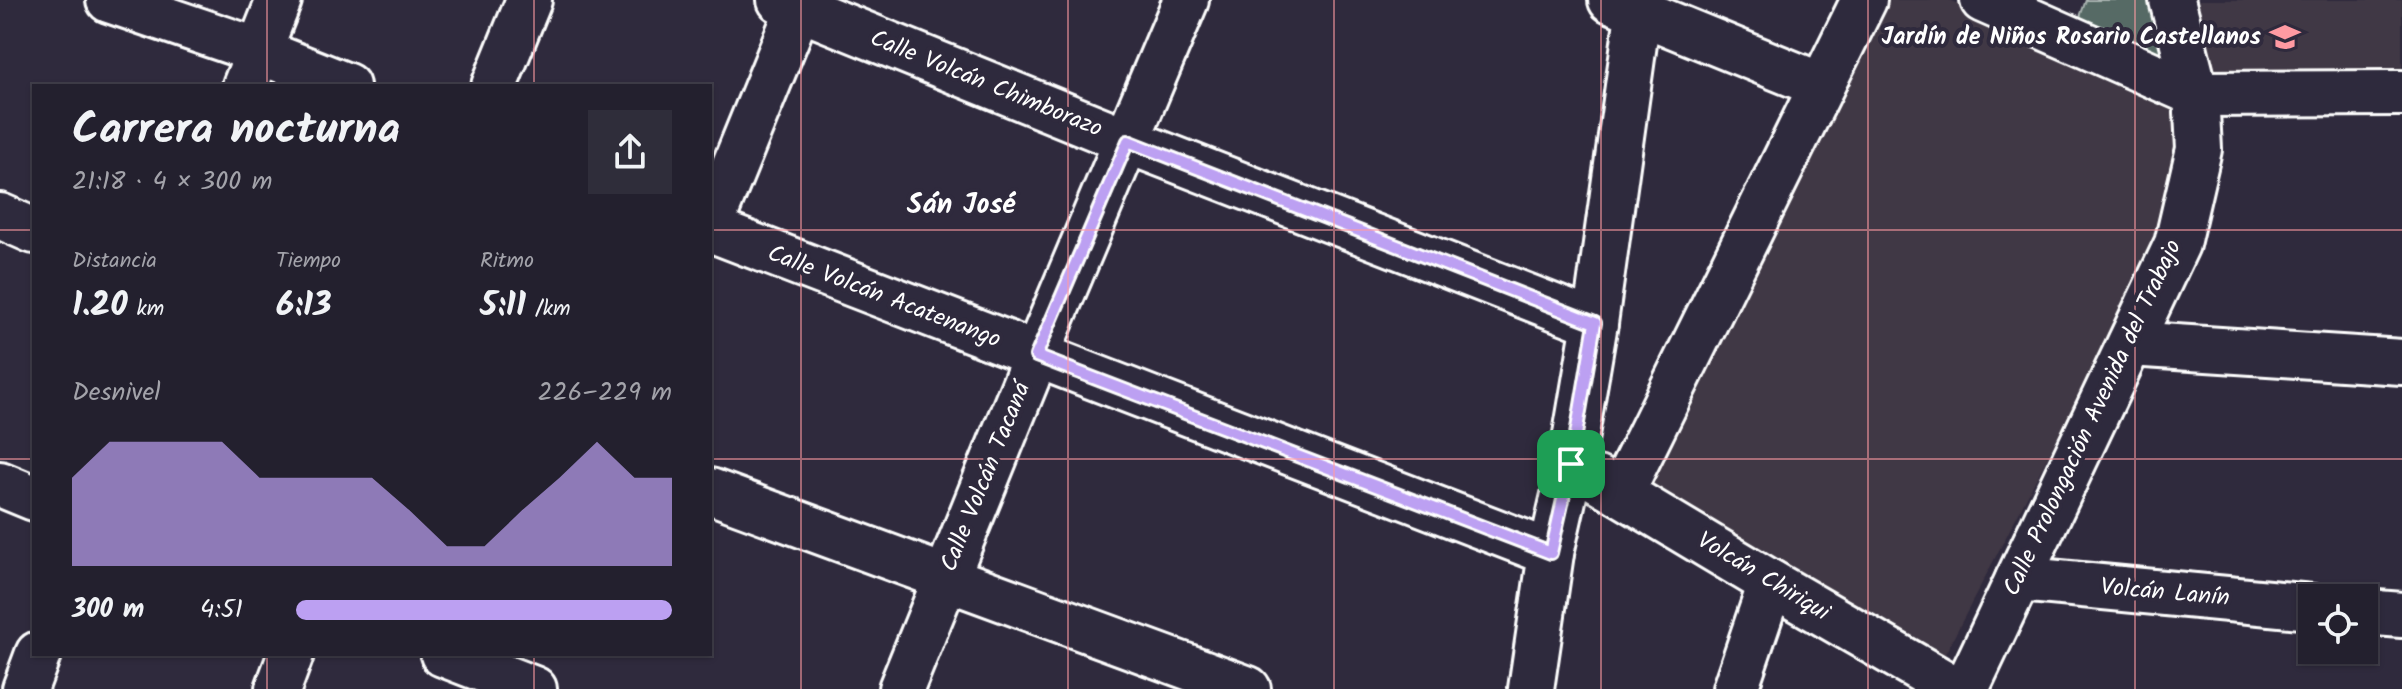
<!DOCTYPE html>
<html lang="es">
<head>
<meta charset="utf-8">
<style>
  body { margin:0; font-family:Kalam,sans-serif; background:#2f2d3a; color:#f1f3f6; height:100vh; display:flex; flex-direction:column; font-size:30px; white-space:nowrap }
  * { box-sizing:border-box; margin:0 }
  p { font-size:26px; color:#a3a3aa }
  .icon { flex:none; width:44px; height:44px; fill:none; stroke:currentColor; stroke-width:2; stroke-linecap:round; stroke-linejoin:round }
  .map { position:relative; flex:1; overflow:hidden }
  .panel { position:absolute; left:32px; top:84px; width:680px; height:572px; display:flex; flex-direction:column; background:#23202e; border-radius:0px; box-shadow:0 2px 6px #0004,0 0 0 2px #403e4a }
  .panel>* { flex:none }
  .controls { position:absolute; left:2298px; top:584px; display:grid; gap:16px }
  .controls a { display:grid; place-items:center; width:80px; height:80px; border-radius:0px; background:#23202e; box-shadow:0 2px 6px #0004,0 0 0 2px #403e4a; font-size:40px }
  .pin { position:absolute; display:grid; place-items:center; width:68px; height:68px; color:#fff; margin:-34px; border-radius:16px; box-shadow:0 4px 12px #0006 }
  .round { display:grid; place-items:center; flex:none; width:84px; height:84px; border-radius:0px; background:#2f2d3a }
  .summary { display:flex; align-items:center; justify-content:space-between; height:136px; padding:0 40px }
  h1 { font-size:44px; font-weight:700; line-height:60px }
  .figures { display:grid; grid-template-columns:repeat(3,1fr); gap:12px; height:136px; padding:8px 40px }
  .figures div { display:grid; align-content:center }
  .figures b { font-size:34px; font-weight:700 }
  .figures small { font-size:22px; font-weight:400 }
  .figures p { font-size:22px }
  .chart { height:224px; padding:16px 40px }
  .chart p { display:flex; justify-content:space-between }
  .chart svg { width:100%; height:144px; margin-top:8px; fill:#bca0f2; opacity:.7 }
  ul { padding:0 40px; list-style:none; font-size:26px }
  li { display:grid; grid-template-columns:128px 96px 1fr; align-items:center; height:60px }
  li i { height:20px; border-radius:10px; background:#bca0f2 }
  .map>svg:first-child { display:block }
  .built { fill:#403744 }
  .green { fill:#576b65; stroke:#abb5b2; stroke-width:2 }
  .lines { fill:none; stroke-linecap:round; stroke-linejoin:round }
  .minor-casing { stroke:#fff; stroke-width:50 }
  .minor { stroke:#2f2a3d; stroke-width:44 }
  .route-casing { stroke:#fff; stroke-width:16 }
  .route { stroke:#bca0f2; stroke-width:10 }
  .grid { fill:none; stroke:#ff9aa2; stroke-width:2; stroke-opacity:0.55 }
  .labels { text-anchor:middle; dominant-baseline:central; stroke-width:8; stroke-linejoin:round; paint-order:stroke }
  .poi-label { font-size:24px; font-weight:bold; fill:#fff; stroke:#2f2a3d; text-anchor:end }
  .street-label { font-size:24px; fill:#fff; stroke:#2f2a3d }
  .quarter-label { font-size:28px; font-weight:bold; fill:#fff; stroke:#2f2a3d }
</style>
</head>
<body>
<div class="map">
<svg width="2402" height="689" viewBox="0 0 2402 689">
  <rect width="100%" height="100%" fill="#2f2a3d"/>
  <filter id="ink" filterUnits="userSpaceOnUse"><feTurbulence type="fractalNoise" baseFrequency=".0125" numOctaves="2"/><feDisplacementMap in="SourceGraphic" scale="16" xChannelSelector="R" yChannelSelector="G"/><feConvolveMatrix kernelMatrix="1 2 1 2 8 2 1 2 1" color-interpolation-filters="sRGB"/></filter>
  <g filter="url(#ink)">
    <!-- built -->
    <g class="built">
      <path d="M1880,0h70l228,103 4,51 -22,87 -217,417 -307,-179z"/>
      <path d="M2185,0h217v78l-199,-3z"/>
    </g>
    <!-- green -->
    <path class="green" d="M2086,0h74l18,70 -102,-42z"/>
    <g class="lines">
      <!-- minor casing -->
      <g class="minor-casing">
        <g id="minor">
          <path d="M109,0l150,51 88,35"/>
          <path d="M780,0l348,141 467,182"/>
          <path d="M1611,0l209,85"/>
          <path d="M1983,0l213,94 206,-1"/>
          <path d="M245,86l34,-86"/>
          <path d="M494,86l35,-86"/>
          <path d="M0,216l34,15"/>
          <path d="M710,226l92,-226"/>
          <path d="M710,229l841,324"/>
          <path d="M2130,344l272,18"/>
          <path d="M1597,479l174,104 184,106"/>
          <path d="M0,484l34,14"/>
          <path d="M710,491l538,198"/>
          <path d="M1621,493l243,-493"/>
          <path d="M2018,579l294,28"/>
          <path d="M2364,612l38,3"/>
          <path d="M443,654l91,35"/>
          <path d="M25,689l13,-35"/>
          <path d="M278,689l13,-35"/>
          <path d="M901,689l135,-333 150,-356"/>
          <path d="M1531,689l20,-136 20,-89 24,-141 45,-323"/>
          <path d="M1735,689l36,-106"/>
          <path d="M1966,689l211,-445 22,-95 -3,-55 -24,-94"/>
        </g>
      </g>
      <!-- minor -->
      <use href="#minor" class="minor"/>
    </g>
  </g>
  <g class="lines" filter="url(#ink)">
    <!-- route casing -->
    <g class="route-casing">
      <path id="route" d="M1128,141l467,182 -24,141 -20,89 -515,-197z"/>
    </g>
    <!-- route -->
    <use href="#route" class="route"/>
  </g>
  <!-- grid -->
  <path class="grid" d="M267,0v86M534,0v86M801,0v689M1068,0v689M1334,0v689M1601,0v689M1868,0v689M2135,0v689M0,230h34M710,230h1692M0,459h34M710,459h1692M267,654v35M534,654v35"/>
  <!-- icons -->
  <defs>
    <g id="school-bare" transform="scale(2.4)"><path d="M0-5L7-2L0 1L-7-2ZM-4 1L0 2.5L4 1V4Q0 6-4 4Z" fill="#ff9aa2" stroke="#2f2a3d" stroke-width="2.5" paint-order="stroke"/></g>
  </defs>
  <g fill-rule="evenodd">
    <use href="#school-bare" x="2285" y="37"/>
  </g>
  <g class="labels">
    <!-- poi labels -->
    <g class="poi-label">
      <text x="2261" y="37">Jardín de Niños Rosario Castellanos</text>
    </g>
    <!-- street labels -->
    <g class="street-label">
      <text transform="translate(986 84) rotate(22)">Calle Volcán Chimborazo</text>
      <text transform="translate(884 297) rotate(21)">Calle Volcán Acatenango</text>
      <text transform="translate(2093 418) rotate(-65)">Calle Prolongación Avenida del Trabajo</text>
      <text transform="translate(986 477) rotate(-68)">Calle Volcán Tacaná</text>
      <text transform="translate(1763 577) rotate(31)">Volcán Chiriqui</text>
      <text transform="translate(2165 593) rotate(5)">Volcán Lanín</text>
    </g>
    <!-- quarter labels -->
    <g class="quarter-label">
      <text x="961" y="205">Sán José</text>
    </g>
  </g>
</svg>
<div class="controls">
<a><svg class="icon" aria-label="locate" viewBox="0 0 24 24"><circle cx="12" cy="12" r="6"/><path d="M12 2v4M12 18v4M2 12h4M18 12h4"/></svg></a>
</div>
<div class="pin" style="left:1571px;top:464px;background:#1e9e55"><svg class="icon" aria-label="arrive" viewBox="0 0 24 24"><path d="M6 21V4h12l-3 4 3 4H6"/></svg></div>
<section class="panel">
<div class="summary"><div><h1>Carrera nocturna</h1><p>21:18 · 4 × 300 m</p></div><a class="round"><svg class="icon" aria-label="share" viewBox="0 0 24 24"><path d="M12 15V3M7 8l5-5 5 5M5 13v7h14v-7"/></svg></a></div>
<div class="figures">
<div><p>Distancia</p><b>1.20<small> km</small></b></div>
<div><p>Tiempo</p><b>6:13</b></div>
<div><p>Ritmo</p><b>5:11<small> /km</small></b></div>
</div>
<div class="chart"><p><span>Desnivel</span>226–229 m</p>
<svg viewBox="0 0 160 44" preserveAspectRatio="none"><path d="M0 44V17L10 6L20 6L30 6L40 6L50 17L60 17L70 17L80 17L90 27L100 38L110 38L120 27L130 17L140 6L150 17L160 17V44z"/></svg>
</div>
<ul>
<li><b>300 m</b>4:51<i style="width:100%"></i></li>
</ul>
</section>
</div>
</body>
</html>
